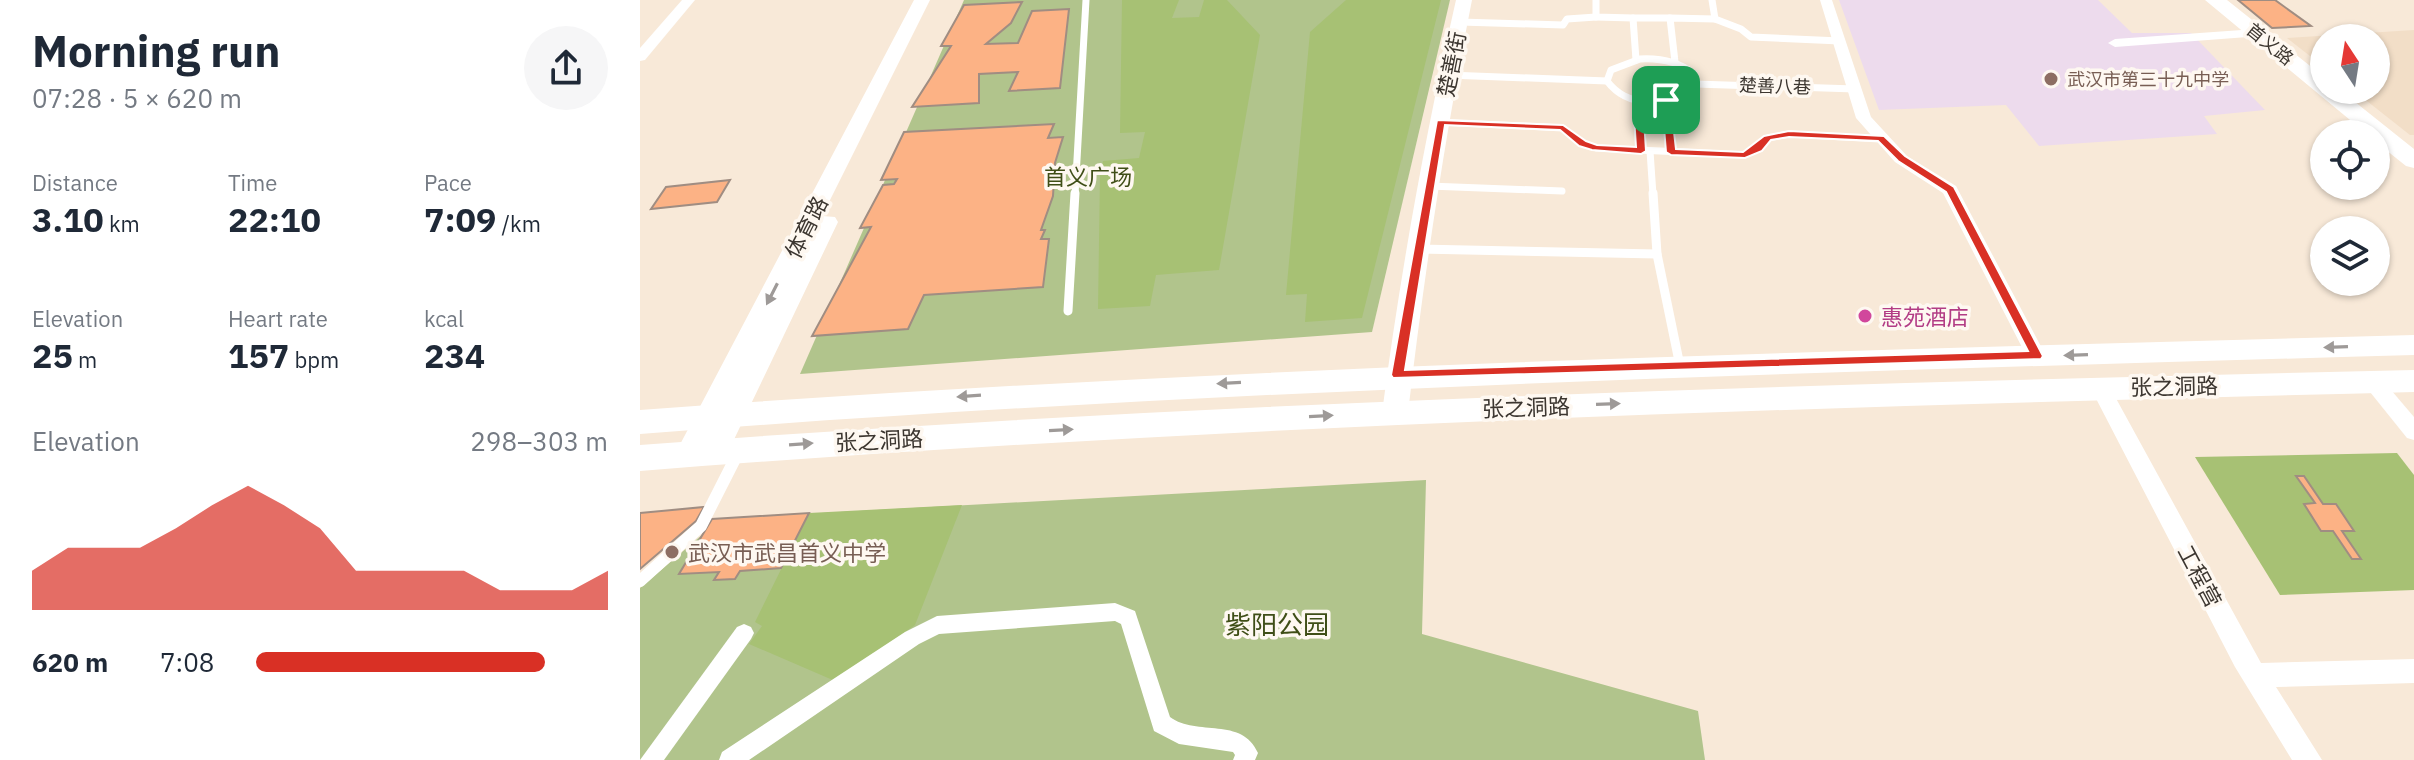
<!DOCTYPE html>
<html lang="en">
<head>
<meta charset="utf-8">
<style>
  body { margin:0; font-family:"IBM Plex Sans","Noto Sans SC",sans-serif; background:#f6f6f7; color:#1f2937; height:100vh; display:flex; flex-direction:column; font-size:30px; white-space:nowrap }
  * { box-sizing:border-box; margin:0 }
  p { font-size:26px; color:#747a83 }
  .icon { flex:none; width:44px; height:44px; fill:none; stroke:currentColor; stroke-width:2; stroke-linecap:round; stroke-linejoin:round }
  .map { position:relative; flex:1; overflow:hidden }
  .details { display:flex; flex-direction:column; background:#fff; width:640px }
  .details>* { flex:none }
  .needle { width:52px; rotate:348deg }
  .buttons { position:absolute; left:1670px; top:24px; display:grid; gap:16px }
  .buttons a { display:grid; place-items:center; width:80px; height:80px; border-radius:50%; background:#fff; box-shadow:0 2px 6px #0004; font-size:40px }
  .pin { position:absolute; display:grid; place-items:center; width:68px; height:68px; color:#fff; margin:-34px; border-radius:16px; box-shadow:0 4px 12px #0006 }
  .round { display:grid; place-items:center; flex:none; width:84px; height:84px; border-radius:42px; background:#f6f6f7 }
  .headline { display:flex; align-items:center; justify-content:space-between; height:136px; padding:0 32px }
  h1 { font-size:44px; font-weight:800; line-height:60px }
  .stats { display:grid; grid-template-columns:repeat(3,1fr); gap:12px; height:136px; padding:8px 32px }
  .stats div { display:grid; align-content:center }
  .stats b { font-size:34px; font-weight:800 }
  .stats small { font-size:22px; font-weight:400 }
  .stats p { font-size:22px }
  .chart { height:224px; padding:16px 32px }
  .chart p { display:flex; justify-content:space-between }
  .chart svg { width:100%; height:144px; margin-top:8px; fill:#d93025; opacity:.7 }
  ul { padding:0 32px; list-style:none; font-size:26px }
  li { display:grid; grid-template-columns:128px 96px 1fr; align-items:center; height:60px }
  li i { height:20px; border-radius:10px; background:#d93025 }
  main { display:flex; flex:1; min-height:0 }
  .map>svg:first-child { display:block }
  .built { fill:#f2dec7 }
  .education { fill:#eddbed }
  .green { fill:#b1c48c }
  .forest { fill:#a7c174 }
  .building { fill:#fcb285; stroke:#a08d82; stroke-width:2 }
  .lines { fill:none; stroke-linecap:round; stroke-linejoin:round }
  .service-far2 { stroke:#fff; stroke-width:7 }
  .service-far1 { stroke:#fff; stroke-width:9 }
  .service { stroke:#fff; stroke-width:12 }
  .pedestrian { fill:#fff; fill-rule:evenodd }
  .minor { fill:#fff; fill-rule:evenodd }
  .tertiary { fill:#fff; fill-rule:evenodd }
  .secondary { fill:#fff; fill-rule:evenodd }
  .oneway { fill:#9e9a98 }
  .route { fill:#d93025; stroke:#fff; stroke-width:2; fill-rule:evenodd }
  .education-dot { fill:#8d6e63; stroke:#fef8f1; stroke-width:3 }
  .hotel-dot { fill:#d1479c; stroke:#fef8f1; stroke-width:3 }
  .labels { text-anchor:middle; dominant-baseline:central; stroke-width:7; stroke-linejoin:round; paint-order:stroke }
  .far-street-label { font-size:18px; fill:#3c3630; stroke:#fef8f1 }
  .far-education-label { font-size:18px; fill:#785e54; stroke:#fef8f1; text-anchor:start }
  .street-label { font-size:22px; fill:#3c3630; stroke:#fef8f1 }
  .park-label { font-size:22px; fill:#3f4e17; stroke:#fef8f1 }
  .hotel-label { font-size:22px; fill:#b23c85; stroke:#fef8f1; text-anchor:start }
  .education-label { font-size:22px; fill:#785e54; stroke:#fef8f1; text-anchor:start }
  .near-park-label { font-size:26px; fill:#3f4e17; stroke:#fef8f1 }
</style>
</head>
<body>
<main>
<section class="details">
<div class="headline"><div><h1>Morning run</h1><p>07:28 · 5 × 620 m</p></div><a class="round"><svg class="icon" aria-label="share" viewBox="0 0 24 24"><path d="M12 15V3M7 8l5-5 5 5M5 13v7h14v-7"/></svg></a></div>
<div class="stats">
<div><p>Distance</p><b>3.10<small> km</small></b></div>
<div><p>Time</p><b>22:10</b></div>
<div><p>Pace</p><b>7:09<small> /km</small></b></div>
</div>
<div class="stats">
<div><p>Elevation</p><b>25<small> m</small></b></div>
<div><p>Heart rate</p><b>157<small> bpm</small></b></div>
<div><p>kcal</p><b>234</b></div>
</div>
<div class="chart"><p><span>Elevation</span>298–303 m</p>
<svg viewBox="0 0 160 44" preserveAspectRatio="none"><path d="M0 44V32L10 25L20 25L30 25L40 19L50 12L60 6L70 12L80 19L90 32L100 32L110 32L120 32L130 38L140 38L150 38L160 32V44z"/></svg>
</div>
<ul>
<li><b>620 m</b>7:08<i style="width:82%"></i></li>
</ul>
</section>
<div class="map">
<svg width="1774" height="760" viewBox="0 0 1774 760">
  <rect width="100%" height="100%" fill="#f8e9d8"/>
  <!-- built -->
  <path class="built" d="M1774,30v105h-4l-57,-45h23v-52h-52v29l-37,-29z"/>
  <!-- education -->
  <path class="education" d="M1199,0h259l34,33h59l74,77 -61,6 13,18 -178,12 -33,-41 -127,5z"/>
  <!-- green -->
  <g class="green">
    <path d="M324,0h486l-78,332 -572,42z"/>
    <path d="M786,480l-4,154 276,77 7,49h-1065v-172l63,-54 9,-15z"/>
  </g>
  <!-- forest -->
  <g class="forest">
    <path d="M482,0h57l-7,18 27,-1 5,-17h23l33,35 -41,235 -63,5 -6,31 -52,3 2,-135 3,-13 36,-3 6,-26 -25,1z"/>
    <path d="M706,0h95l-79,318 -57,4 2,-28 -21,1 24,-263z"/>
    <path d="M1757,453l17,22v115l-134,5 -85,-138z"/>
    <path d="M322,505l-47,120 -80,56 -86,-37 13,-18 -7,-4 54,-109z"/>
  </g>
  <!-- building -->
  <g class="building">
    <path d="M1598,0h37l36,26 -39,2z"/>
    <path d="M382,2l-11,21 -25,21 32,-1 14,-32 37,-2 -9,79 -51,3 9,-19 -39,2v29l-67,4 39,-61h-10l23,-41z"/>
    <path d="M414,124l-6,14 15,-1 -8,26 -2,33 -12,34h4l-4,9h8l-6,48 -119,8 -16,34 -96,7 59,-109 -11,1 23,-43 11,-1 3,-5 -16,1 23,-48z"/>
    <path d="M90,180l-13,22 -66,7 15,-22z"/>
    <path d="M1656,476h8l19,28h13l18,27h-12l19,28h-9l-19,-28h-12l-17,-27 11,-1z"/>
    <path d="M64,507l-8,14 -56,48v-56z"/>
    <path d="M169,513l-28,55 -41,3 -5,8 -21,1 5,-8 -40,2 33,-55z"/>
  </g>
  <g class="lines">
    <!-- service-far2 -->
    <g class="service-far2">
      <path d="M956,0v17l37,1 3,42"/>
      <path d="M993,18h37"/>
      <path d="M1075,19l26,10 10,8 89,4"/>
      <path d="M820,22l103,3 4,-6 29,-2"/>
      <path d="M1000,59c20,-1 38,2 54,15v11c-25,22 -66,24 -87,-4l4,-11z"/>
      <path d="M1035,62l-5,-44 45,1 -3,-19"/>
      <path d="M808,75l159,6"/>
      <path d="M1055,84l160,5"/>
      <path d="M998,100l3,51"/>
      <path d="M1026,100l5,52"/>
      <path d="M800,122l123,6 20,16 13,4 149,7 23,-17 21,-4 91,5"/>
      <path d="M1010,151l3,44"/>
      <path d="M789,186l133,5"/>
      <path d="M435,195l11,-195"/>
    </g>
    <!-- service-far1 -->
    <g class="service-far1">
      <path d="M1013,193l4,61 23,112"/>
      <path d="M779,249l238,5"/>
      <path d="M428,311l7,-118"/>
    </g>
    <!-- service -->
    <path class="service" d="M0,581l61,-55 36,-71"/>
    <!-- pedestrian -->
    <g class="pedestrian">
      <path d="M475,603l20,8 35,106c27,20 72,-1 88,36l-3,7h-22l2,-5 -2,-3 -54,-8 -25,-13 -33,-107 -6,-3 -176,13 -20,10 -170,116h-30l3,-8 183,-120 32,-16z"/>
      <path d="M104,624l7,3 3,6 -3,6 -87,121h-24l97,-133z"/>
    </g>
    <!-- minor -->
    <g class="minor">
      <path d="M42,0h13l-50,60 -5,1v-13z"/>
      <path d="M1180,0h12l39,117 36,39 49,30 90,170 -3,5h-14l-86,-168 -48,-31 -39,-44z"/>
      <path d="M1616,29l7,4 -2,3 -146,11 -7,-4 7,-4z"/>
      <path d="M1733,375l7,2 34,40v23l-7,-2 -41,-51 -3,-5 3,-5z"/>
      <path d="M1460,379l7,3 154,281 153,-4v24l-138,4 46,73h-30l-57,-93 -145,-280 3,-5z"/>
    </g>
    <!-- tertiary -->
    <g class="tertiary">
      <path d="M274,0h16l-108,216 13,1 3,5 -110,230 -4,8 -10,3 -12,-7 -3,6 -10,3 -10,-3 -4,-8z"/>
      <path d="M816,0h16c-27,136 -48,275 -64,413l-4,7 -9,3 -9,-3 -4,-7c18,-138 43,-277 74,-413z"/>
    </g>
    <!-- secondary -->
    <g class="secondary">
      <path d="M1565,0h22l97,77v13h16l74,59v19l-8,-2 -30,-24v-8h-9z"/>
      <path d="M1774,335v20c-592,17 -1183,33 -1774,79v-24c591,-44 1182,-59 1774,-75z"/>
      <path d="M1774,370v22c-592,15 -1183,32 -1774,79v-26c591,-45 1182,-61 1774,-75z"/>
    </g>
  </g>
  <!-- one-way arrows -->
  <defs><path id="oneway-solid" d="M-6-.8H1V-3.2L6.5 0L1 3.2V.8H-6Z" transform="scale(2)"/></defs>
  <g class="oneway">
    <use href="#oneway-solid" transform="translate(132 294) rotate(117)"/>
    <use href="#oneway-solid" transform="translate(1696 347) rotate(178)"/>
    <use href="#oneway-solid" transform="translate(1436 355) rotate(178)"/>
    <use href="#oneway-solid" transform="translate(589 383) rotate(177)"/>
    <use href="#oneway-solid" transform="translate(329 396) rotate(176)"/>
    <use href="#oneway-solid" transform="translate(968 404) rotate(-2)"/>
    <use href="#oneway-solid" transform="translate(681 416) rotate(-3)"/>
    <use href="#oneway-solid" transform="translate(421 430) rotate(-3)"/>
    <use href="#oneway-solid" transform="translate(161 444) rotate(-4)"/>
  </g>
  <!-- route -->
  <path class="route" d="M998,97l32,1 6,51 67,3 21,-16 25,-5 95,5 21,20 49,31 89,169 -2,3 -648,19 -2,-3 46,-255 126,5 23,16 11,4 39,2 -3,-47zM1003,103h19l4,49 5,3 74,3 17,-7 9,-11 18,-3 89,4 20,20 48,31 82,159 -623,19 40,-245 115,5 19,16 13,4 49,4 5,-3z"/>
  <!-- markers -->
  <g class="education-dot">
    <circle cx="1411" cy="79" r="8"/>
    <circle cx="32" cy="552" r="8"/>
  </g>
  <circle class="hotel-dot" cx="1225" cy="316" r="8"/>
  <g class="labels">
    <!-- far-street labels -->
    <g class="far-street-label">
      <text transform="translate(1630 44) rotate(39)">首义路</text>
      <text transform="translate(1135 86) rotate(2)">楚善八巷</text>
    </g>
    <!-- far-education labels -->
    <g class="far-education-label">
      <text x="1427" y="79">武汉市第三十九中学</text>
    </g>
    <!-- street labels -->
    <g class="street-label">
      <text transform="translate(811 64) rotate(-79)">楚善街</text>
      <text transform="translate(166 227) rotate(-63)">体育路</text>
      <text transform="translate(1534 386) rotate(-1)">张之洞路</text>
      <text transform="translate(886 407) rotate(-2)">张之洞路</text>
      <text transform="translate(239 440) rotate(-3)">张之洞路</text>
      <text transform="translate(1560 576) rotate(62)">工程营</text>
    </g>
    <!-- park labels -->
    <g class="park-label">
      <text x="448" y="176">首义广场</text>
    </g>
    <!-- hotel labels -->
    <g class="hotel-label">
      <text x="1241" y="316">惠苑酒店</text>
    </g>
    <!-- education labels -->
    <g class="education-label">
      <text x="48" y="552">武汉市武昌首义中学</text>
    </g>
    <!-- near-park labels -->
    <g class="near-park-label">
      <text x="637" y="624">紫阳公园</text>
    </g>
  </g>
</svg>
<div class="buttons">
<a><svg class="needle" viewBox="-14 -14 28 28"><path d="M0-13l5 13h-10z" fill="#e53935"/><path d="M0 13l5-13h-10z" fill="#747a83"/></svg></a>
<a><svg class="icon" aria-label="locate" viewBox="0 0 24 24"><circle cx="12" cy="12" r="6"/><path d="M12 2v4M12 18v4M2 12h4M18 12h4"/></svg></a>
<a><svg class="icon" aria-label="layers" viewBox="0 0 24 24"><path d="M12 4l9 5-9 5-9-5zM3 14l9 5 9-5"/></svg></a>
</div>
<div class="pin" style="left:1026px;top:100px;background:#1e9e55"><svg class="icon" aria-label="arrive" viewBox="0 0 24 24"><path d="M6 21V4h12l-3 4 3 4H6"/></svg></div>
</div>
</main>
</body>
</html>
